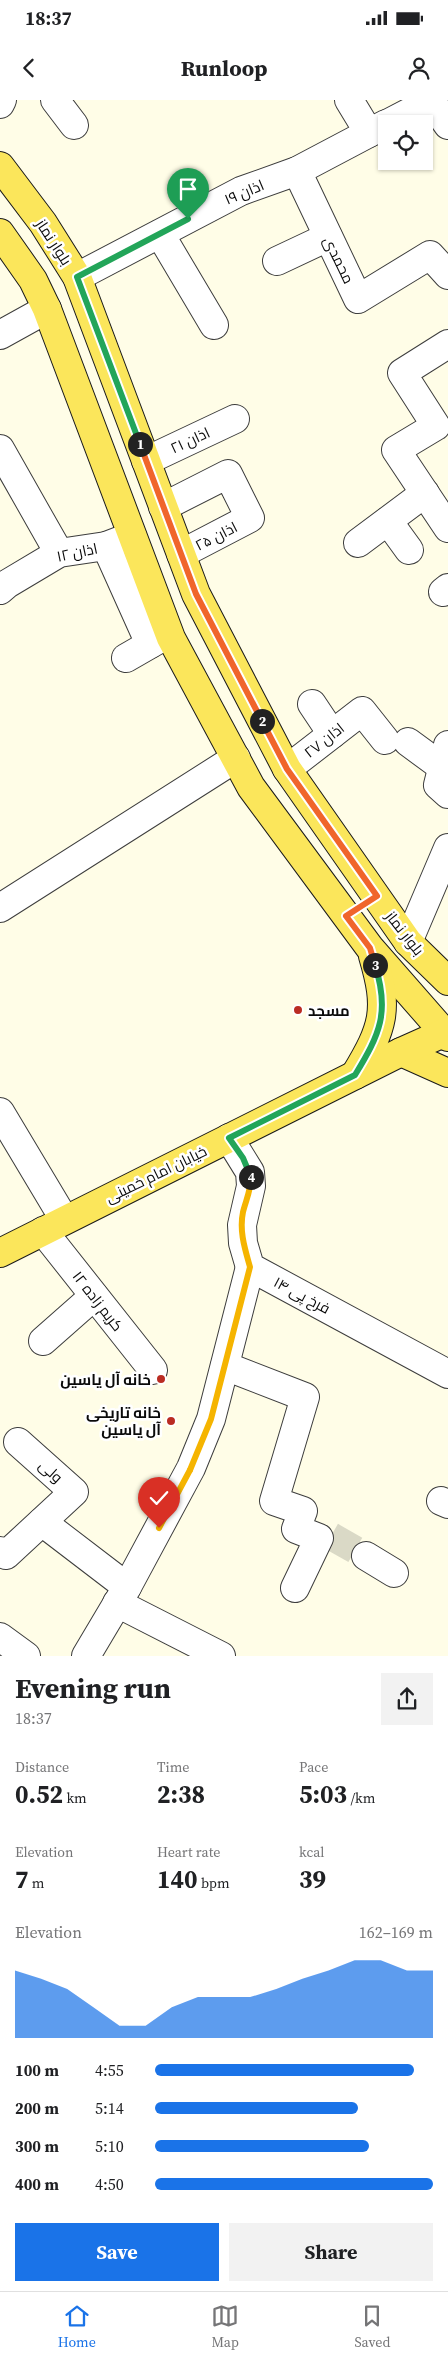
<!DOCTYPE html>
<html lang="en">
<head>
<meta charset="utf-8">
<style>
  body { margin:0; font-family:"Source Serif 4",Cairo,serif; background:#f2f2f2; color:#202124; height:100vh; display:flex; flex-direction:column; font-size:19px; white-space:nowrap }
  * { box-sizing:border-box; margin:0 }
  p { font-size:16px; color:#757577 }
  .icon { flex:none; width:28px; height:28px; fill:none; stroke:currentColor; stroke-width:2; stroke-linecap:round; stroke-linejoin:round }
  .map { position:relative; height:1556px; overflow:hidden }
  .details { display:flex; flex-direction:column; background:#fff; flex:1 }
  .details>* { flex:none }
  .controls { position:absolute; left:378px; top:15px; display:grid; gap:10px }
  .controls a { display:grid; place-items:center; width:55px; height:55px; border-radius:0px; background:#fff; box-shadow:0 1px 4px #0004; font-size:25px }
  .pin { position:absolute; display:grid; place-items:center; width:42px; height:42px; color:#fff; margin:-51px -21px; border-radius:50% 50% 50% 0; rotate:-45deg; box-shadow:0 0 5px #0007 }
  .pin .icon { rotate:45deg }
  .km { position:absolute; width:25px; height:25px; margin:-12px; border-radius:50%; background:#222; color:#fff; font-size:14px; line-height:25px; text-align:center }
  .round { display:grid; place-items:center; flex:none; width:52px; height:52px; border-radius:0px; background:#f2f2f2 }
  .head { display:flex; align-items:center; justify-content:space-between; height:85px; padding:0 15px }
  h1 { font-size:28px; font-weight:700; line-height:38px }
  .stats { display:grid; grid-template-columns:repeat(3,1fr); gap:8px; height:85px; padding:5px 15px }
  .stats div { display:grid; align-content:center }
  .stats b { font-size:25px; font-weight:700 }
  .stats small { font-size:14px; font-weight:400 }
  .stats p { font-size:14px }
  .chart { height:140px; padding:10px 15px }
  .chart p { display:flex; justify-content:space-between }
  .chart svg { width:100%; height:90px; margin-top:5px; fill:#1a73e8; opacity:.7 }
  .button { display:flex; gap:10px; margin-top:auto; padding:10px 15px }
  .button a { flex:1; height:58px; border-radius:0px; background:#1a73e8; color:#fff; font-size:20px; font-weight:700; line-height:58px; text-align:center }
  .button a+a { background:#f2f2f2; color:#202124 }
  ul { padding:0 15px; list-style:none; font-size:16px }
  li { display:grid; grid-template-columns:80px 60px 1fr; align-items:center; height:38px }
  li i { height:12px; border-radius:6px; background:#1a73e8 }
  .status { display:flex; justify-content:space-between; align-items:center; height:35px; padding:0 25px; background:#fff; direction:ltr }
  .status svg { height:14px; fill:currentColor }
  header { display:flex; justify-content:space-between; align-items:center; height:65px; padding:0 15px; background:#fff; font-size:22px; font-weight:700 }
  .tabs { display:flex; justify-content:space-around; align-items:center; height:70px; border-top:1px solid #e0e0e0; background:#fff; font-size:14px; color:#757577 }
  .tabs a { display:grid; justify-items:center; gap:2px }
  .tabs .selected { color:#1a73e8 }
  .map>svg:first-child { display:block }
  .lines { fill:none; stroke-linecap:round; stroke-linejoin:round }
  .minor-tunnel { stroke:#dad9c6; stroke-width:28; stroke-dasharray:28 14; stroke-linecap:butt }
  .minor-casing { stroke:#3d3d3d; stroke-width:30 }
  .major-casing { stroke:#1b1b1b; stroke-width:30 }
  .minor { stroke:#fff; stroke-width:28 }
  .major { stroke:#fbe65b; stroke-width:28 }
  .split-1-casing { stroke:#fff; stroke-width:10 }
  .split-2-casing { stroke:#fff; stroke-width:10 }
  .split-3-casing { stroke:#fff; stroke-width:10 }
  .split-4-casing { stroke:#fff; stroke-width:10 }
  .split-5-casing { stroke:#fff; stroke-width:10 }
  .split-6-casing { stroke:#fff; stroke-width:10 }
  .split-1 { stroke:#22a559; stroke-width:6 }
  .split-2 { stroke:#f0652b; stroke-width:6 }
  .split-3 { stroke:#f0652b; stroke-width:6 }
  .split-4 { stroke:#22a559; stroke-width:6 }
  .split-5 { stroke:#f5b400; stroke-width:6 }
  .split-6 { stroke:#f5b400; stroke-width:6 }
  .poi-dot { fill:#ba2c22; stroke:#fff; stroke-width:2 }
  .labels { text-anchor:middle; dominant-baseline:central; stroke-width:5; stroke-linejoin:round; paint-order:stroke }
  .street-label { font-size:15px; fill:#0a0a0a; stroke:#fff }
  .poi-label { font-size:15px; font-weight:bold; fill:#0a0a0a; stroke:#fff; text-anchor:end }
</style>
</head>
<body>
<div class="status"><b>18:37</b><svg viewBox="0 0 49 12"><path d="M0 12V9h3v3zM5 12V6h3v6zM10 12V3h3v9zM15 12V0h3v12zM26 1h20v11H26zM47 4h2v5h-2z"/></svg></div>
<header><svg class="icon" aria-label="back" viewBox="0 0 24 24"><path d="M15 5l-7 7 7 7"/></svg>Runloop<svg class="icon" aria-label="person" viewBox="0 0 24 24"><circle cx="12" cy="8" r="4"/><path d="M4 21q1-7 8-7t8 7"/></svg></header>
<div class="map">
<svg width="448" height="1556" viewBox="0 0 448 1556">
  <rect width="100%" height="100%" fill="#fffde7"/>
  <g class="lines">
    <!-- minor-tunnel -->
    <path class="minor-tunnel" d="M331,1436l35,20"/>
    <!-- minor casing -->
    <g class="minor-casing">
      <g id="minor">
        <path d="M55,0l19,25"/>
        <path d="M349,0l20,33"/>
        <path d="M431,1l17,24"/>
        <path d="M0,4l2,-4"/>
        <path d="M387,24l46,-24"/>
        <path d="M297,71l61,128 72,-44 18,20"/>
        <path d="M160,134l54,91"/>
        <path d="M277,161l51,-24"/>
        <path d="M77,177l164,-86 56,-20 89,-47"/>
        <path d="M0,235l47,-26"/>
        <path d="M448,244l-46,29 34,53 -40,24 52,78"/>
        <path d="M0,349l59,104"/>
        <path d="M146,361l89,-42"/>
        <path d="M163,407l65,-33 22,44 -69,36"/>
        <path d="M388,421l21,29"/>
        <path d="M358,443l67,-50"/>
        <path d="M106,446l44,98"/>
        <path d="M0,490l7,-6 52,-31 47,-7 26,-10"/>
        <path d="M443,492l5,-4"/>
        <path d="M126,558l40,-23"/>
        <path d="M312,604l20,30"/>
        <path d="M408,642l34,25"/>
        <path d="M448,645l-10,40 10,9"/>
        <path d="M287,669l75,-58 23,29"/>
        <path d="M0,808l236,-150"/>
        <path d="M408,842l40,-94"/>
        <path d="M0,1012l64,107"/>
        <path d="M229,1038l21,34 1,14 -9,39 1,18 7,24 198,107"/>
        <path d="M43,1131l110,139"/>
        <path d="M43,1241l51,-45"/>
        <path d="M225,1266l80,31 -31,104 29,10 -7,18 23,9 -24,50"/>
        <path d="M441,1401l7,3"/>
        <path d="M42,1422l85,65"/>
        <path d="M0,1451l6,4 68,-63 -56,-50"/>
        <path d="M366,1456l28,17"/>
        <path d="M117,1503l104,53"/>
        <path d="M0,1537l26,19"/>
        <path d="M86,1556l41,-69 64,-119 20,-49 39,-152"/>
      </g>
    </g>
    <!-- major casing -->
    <g class="major-casing">
      <g id="major">
        <path d="M0,66l43,57 34,54 119,317 91,175 121,173 40,39"/>
        <path d="M0,133l33,47 14,29 124,329 80,149 119,161 78,89"/>
        <path d="M401,952l47,21"/>
        <path d="M355,975c29,-48 34,-65 18,-119"/>
        <path d="M0,1153l401,-201 47,-21"/>
      </g>
    </g>
    <!-- minor -->
    <use href="#minor" class="minor"/>
    <!-- major -->
    <use href="#major" class="major"/>
  </g>
  <g class="lines">
    <!-- split-1 casing -->
    <g class="split-1-casing">
      <path id="split-1" d="M140,344l-63,-167 111,-58"/>
    </g>
    <!-- split-2 casing -->
    <g class="split-2-casing">
      <path id="split-2" d="M140,344l56,150 66,127"/>
    </g>
    <!-- split-3 casing -->
    <g class="split-3-casing">
      <path id="split-3" d="M262,621l25,48 90,127 -31,20 24,32 5,17"/>
    </g>
    <!-- split-4 casing -->
    <g class="split-4-casing">
      <path id="split-4" d="M251,1077l-8,-19 -14,-20 126,-63c25,-41 35,-63 20,-110"/>
    </g>
    <!-- split-5 casing -->
    <g class="split-5-casing">
      <path id="split-5" d="M190,1370l21,-51 39,-152c-5,-18 -11,-36 -7,-55 3,-12 8,-22 8,-35"/>
    </g>
    <!-- split-6 casing -->
    <g class="split-6-casing">
      <path id="split-6" d="M159,1428l31,-58"/>
    </g>
    <!-- split-1 -->
    <use href="#split-1" class="split-1"/>
    <!-- split-2 -->
    <use href="#split-2" class="split-2"/>
    <!-- split-3 -->
    <use href="#split-3" class="split-3"/>
    <!-- split-4 -->
    <use href="#split-4" class="split-4"/>
    <!-- split-5 -->
    <use href="#split-5" class="split-5"/>
    <!-- split-6 -->
    <use href="#split-6" class="split-6"/>
  </g>
  <!-- markers -->
  <g class="poi-dot">
    <circle cx="298" cy="910" r="5"/>
    <circle cx="161" cy="1279" r="5"/>
    <circle cx="171" cy="1321" r="5"/>
  </g>
  <g class="labels">
    <!-- street labels -->
    <g class="street-label">
      <text transform="translate(244 92) rotate(-23)">اذان ۱۹</text>
      <text transform="translate(54 142) rotate(57)">بلوار نماز</text>
      <text transform="translate(339 160) rotate(64)">محمدی</text>
      <text transform="translate(190 340) rotate(-25)">اذان ۲۱</text>
      <text transform="translate(216 436) rotate(-27)">اذان ۲۵</text>
      <text transform="translate(77 452) rotate(-12)">اذان ۱۲</text>
      <text transform="translate(324 640) rotate(-38)">اذان ۲۷</text>
      <text transform="translate(405 833) rotate(52)">بلوار نماز</text>
      <text transform="translate(156 1074) rotate(-26)">خیابان امام خمینی</text>
      <text transform="translate(302 1195) rotate(28)">فرخ پی ۱۴</text>
      <text transform="translate(98 1201) rotate(52)">کریم زاده ۱۲</text>
      <text transform="translate(51 1371) rotate(42)">ولی</text>
    </g>
    <!-- poi labels -->
    <g class="poi-label">
      <text x="308" y="910" text-anchor="start">مسجد</text>
      <text x="151" y="1279">خانه آل یاسین</text>
      <text x="161" y="1312">خانه تاریخی<tspan x="161" dy="17">آل یاسین</tspan></text>
    </g>
  </g>
</svg>
<div class="controls">
<a><svg class="icon" aria-label="locate" viewBox="0 0 24 24"><circle cx="12" cy="12" r="6"/><path d="M12 2v4M12 18v4M2 12h4M18 12h4"/></svg></a>
</div>
<div class="pin" style="left:188px;top:119px;background:#1e9e55"><svg class="icon" aria-label="arrive" viewBox="0 0 24 24"><path d="M6 21V4h12l-3 4 3 4H6"/></svg></div>
<div class="pin" style="left:159px;top:1428px;background:#d93025"><svg class="icon" aria-label="check" viewBox="0 0 24 24"><path d="M5 12l5 5 9-10"/></svg></div>
<b class="km" style="left:140px;top:344px">1</b>
<b class="km" style="left:262px;top:621px">2</b>
<b class="km" style="left:375px;top:865px">3</b>
<b class="km" style="left:251px;top:1077px">4</b>
</div>
<section class="details">
<div class="head"><div><h1>Evening run</h1><p>18:37</p></div><a class="round"><svg class="icon" aria-label="share" viewBox="0 0 24 24"><path d="M12 15V3M7 8l5-5 5 5M5 13v7h14v-7"/></svg></a></div>
<div class="stats">
<div><p>Distance</p><b>0.52<small> km</small></b></div>
<div><p>Time</p><b>2:38</b></div>
<div><p>Pace</p><b>5:03<small> /km</small></b></div>
</div>
<div class="stats">
<div><p>Elevation</p><b>7<small> m</small></b></div>
<div><p>Heart rate</p><b>140<small> bpm</small></b></div>
<div><p>kcal</p><b>39</b></div>
</div>
<div class="chart"><p><span>Elevation</span>162–169 m</p>
<svg viewBox="0 0 160 44" preserveAspectRatio="none"><path d="M0 44V11L10 15L20 20L30 29L40 38L50 38L60 29L70 24L80 24L90 24L100 20L110 15L120 11L130 6L140 6L150 11L160 11V44z"/></svg>
</div>
<ul>
<li><b>100 m</b>4:55<i style="width:93%"></i></li>
<li><b>200 m</b>5:14<i style="width:73%"></i></li>
<li><b>300 m</b>5:10<i style="width:77%"></i></li>
<li><b>400 m</b>4:50<i style="width:100%"></i></li>
</ul>
<div class="button"><a>Save</a><a>Share</a></div>
</section>
<nav class="tabs">
<a class="selected"><svg class="icon" aria-label="home" viewBox="0 0 24 24"><path d="M3 11l9-7 9 7M6 9v11h12V9"/></svg>Home</a>
<a><svg class="icon" aria-label="map" viewBox="0 0 24 24"><path d="M3 6l6-2 6 2 6-2v14l-6 2-6-2-6 2zM9 4v14M15 6v14"/></svg>Map</a>
<a><svg class="icon" aria-label="saved" viewBox="0 0 24 24"><path d="M7 4h10v16l-5-4-5 4z"/></svg>Saved</a>
</nav>
</body>
</html>
